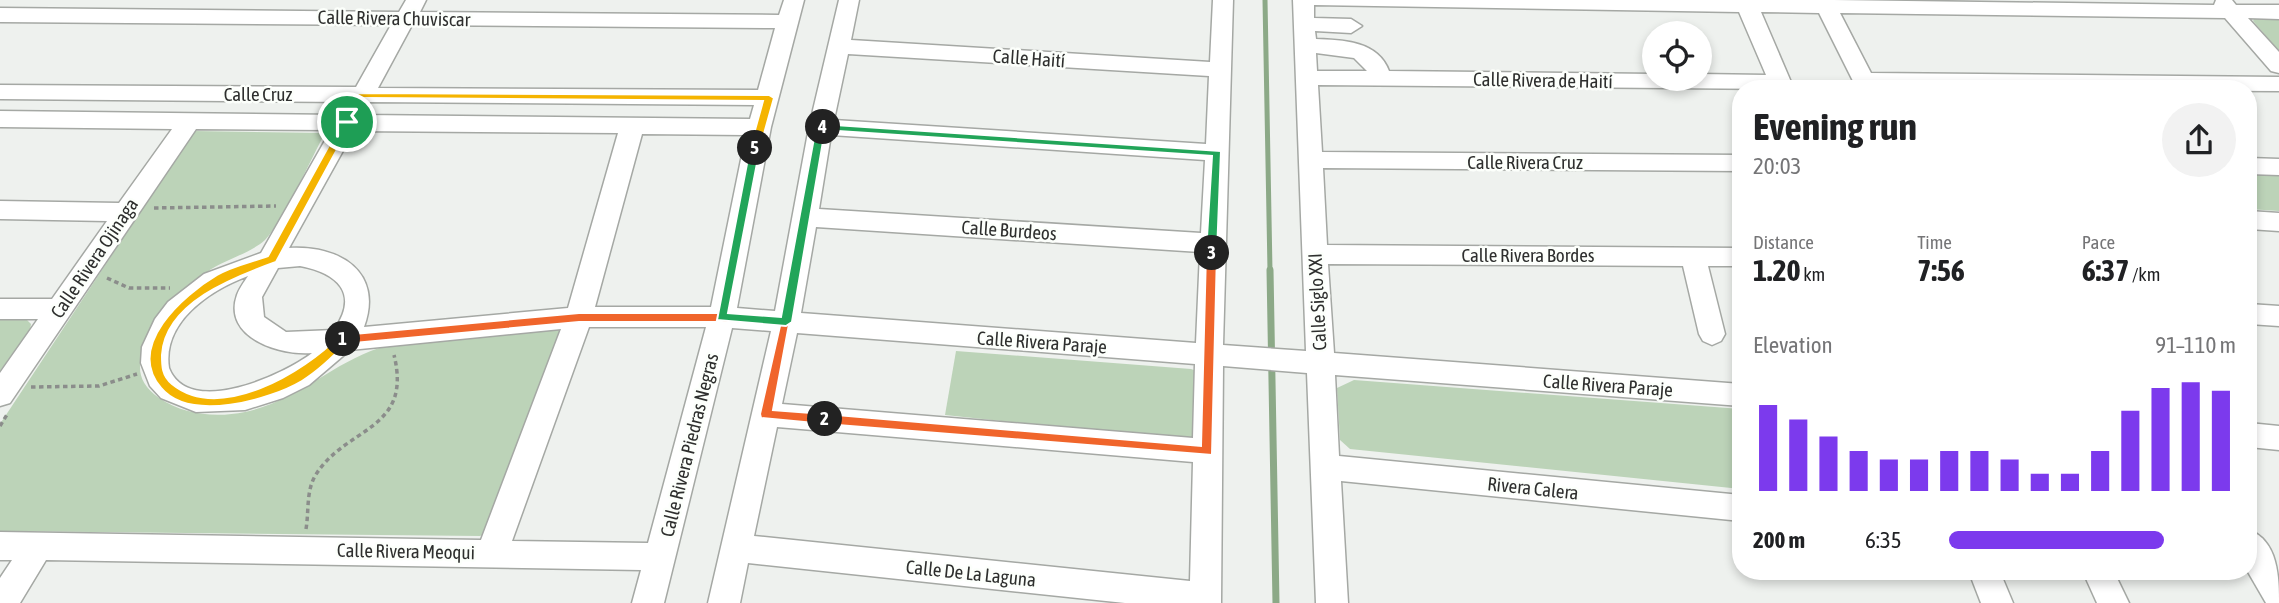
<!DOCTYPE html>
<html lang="en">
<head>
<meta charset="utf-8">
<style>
  body { margin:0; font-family:"Asap Condensed",sans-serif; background:#f2f2f2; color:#202124; height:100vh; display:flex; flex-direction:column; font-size:26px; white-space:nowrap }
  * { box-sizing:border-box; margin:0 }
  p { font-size:23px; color:#757577 }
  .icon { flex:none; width:38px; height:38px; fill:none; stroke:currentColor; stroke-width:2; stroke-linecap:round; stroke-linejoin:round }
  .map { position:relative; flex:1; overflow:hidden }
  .sheet { position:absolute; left:1732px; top:80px; width:525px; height:500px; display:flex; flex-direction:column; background:#fff; border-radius:28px; box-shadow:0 4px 10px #0003 }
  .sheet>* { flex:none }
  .controls { position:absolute; left:1642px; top:21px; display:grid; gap:14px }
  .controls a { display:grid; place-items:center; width:70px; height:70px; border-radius:50%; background:#fff; box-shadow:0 4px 10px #0003; font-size:35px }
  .pin { position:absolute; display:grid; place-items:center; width:60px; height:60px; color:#fff; margin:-30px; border:4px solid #fff; border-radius:50%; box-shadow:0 2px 7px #0007 }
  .km { position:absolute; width:35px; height:35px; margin:-18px; border-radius:50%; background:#222; color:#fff; font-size:19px; line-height:35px; text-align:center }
  .round { display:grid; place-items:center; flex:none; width:74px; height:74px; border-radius:37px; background:#f2f2f2 }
  .summary { display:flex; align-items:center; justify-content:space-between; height:119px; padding:0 21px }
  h1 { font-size:38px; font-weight:700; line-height:52px }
  .metrics { display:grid; grid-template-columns:repeat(3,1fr); gap:10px; height:119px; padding:7px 21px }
  .metrics div { display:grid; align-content:center }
  .metrics b { font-size:30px; font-weight:700 }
  .metrics small { font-size:19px; font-weight:400 }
  .metrics p { font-size:19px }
  .chart { height:196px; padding:14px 21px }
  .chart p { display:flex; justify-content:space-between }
  .chart svg { width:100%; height:126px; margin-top:7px; stroke:#7c3aed; stroke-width:6 }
  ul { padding:0 21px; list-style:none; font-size:23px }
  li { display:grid; grid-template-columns:112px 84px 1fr; align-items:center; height:52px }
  li i { height:18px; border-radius:9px; background:#7c3aed }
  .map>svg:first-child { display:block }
  .green { fill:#bcd3b8 }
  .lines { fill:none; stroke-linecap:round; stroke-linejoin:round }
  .stream-far1 { stroke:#8ca987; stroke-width:5 }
  .stream { stroke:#8ca987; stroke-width:7 }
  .minor-casing { stroke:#a5a8a4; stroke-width:3 }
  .path { stroke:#8b8d8b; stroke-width:3.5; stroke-dasharray:4.5 3.5; stroke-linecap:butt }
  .minor { fill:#fff; fill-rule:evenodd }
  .split-1 { fill:#f5b400; stroke:#fff; stroke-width:2 }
  .split-2 { fill:#f0652b; stroke:#fff; stroke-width:2 }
  .split-3 { fill:#f0652b; stroke:#fff; stroke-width:2 }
  .split-4 { fill:#22a559; stroke:#fff; stroke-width:2 }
  .split-5 { fill:#22a559; stroke:#fff; stroke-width:2 }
  .split-6 { fill:#f5b400; stroke:#fff; stroke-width:2 }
  .labels { text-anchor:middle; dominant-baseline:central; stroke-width:5; stroke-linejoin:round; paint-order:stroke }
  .street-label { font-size:19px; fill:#2e2f2e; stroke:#fcfffb }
</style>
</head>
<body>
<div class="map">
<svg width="2279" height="603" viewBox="0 0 2279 603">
  <rect width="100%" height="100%" fill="#eef1ee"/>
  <!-- green -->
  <g class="green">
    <path d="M2255,17l24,1v33l-26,-30z"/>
    <path d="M194,131l131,2c-13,24 -43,90 -60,107 -18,16 -46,20 -64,37 -10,9 -18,22 -27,33 -21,25 -56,59 -15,88 25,17 57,20 86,14 52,-11 86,-48 134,-64l177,-19 11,3 -74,199 -13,5 -480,-5v-107z"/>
    <path d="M2249,173l30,1v37l-30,-2z"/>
    <path d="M0,320h27l4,4 -1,6 -30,41z"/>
    <path d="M956,351l235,18 11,4 -2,64 -10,4 -245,-26z"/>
    <path d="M1354,380l387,29v80l-391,-40 -10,-9 -3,-52z"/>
  </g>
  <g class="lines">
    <!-- stream-far1 -->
    <path class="stream-far1" d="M1265,0l5,271"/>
    <!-- stream -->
    <path class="stream" d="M1270,270l6,333"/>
    <!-- minor casing -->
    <g class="minor-casing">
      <g id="minor">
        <path d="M406,0h20l-6,12 359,3 5,-15h20l-33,127 -34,181 38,3 34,-184 30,-127h20l-8,40 359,22 3,-62h20l-10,345 83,6 -13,-351h541l380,5 2,-5h16l4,5h43v14l-31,-1 31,34v21l-8,-2 -46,-53 -385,-5 31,60 408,4v14l-422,-2 -38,-76 -58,-1 33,77 -476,-4 4,67 419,3v16l-418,-3 4,77 414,3v18h-33l17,68 -4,7 -9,4 -9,-4 -4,-7 -16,-68 -355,-2 6,89 407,31v22l-406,-31 4,81 402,39v26l-400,-40 7,122h-32l-9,-230 -84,-7 -2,237h-96l-377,-40 -8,40h-32l63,-272 -39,-3 -68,275h-32l9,-33 -595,-10 -26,43h-20v-25l12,-18h-12v-28l481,8 80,-211 -211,21 -41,35 -26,13 -38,12 -49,2 -35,-14 -11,-12 -9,-23 1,-16 13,-28 13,-17 36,-28 57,-21 70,-123 -135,-1 -186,274 -10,3v-33l38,-54h-38v-20h52l55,-78 -107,-2v-18l119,2 53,-74 -172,-2v-16l340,4 7,-13 -347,-3v-14l356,2 35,-62 -391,-3v-14l399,4zM1314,5l425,7 27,63 -67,-1v5h-45v-5l-265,-3c-11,-30 -46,-31 -73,-32l-1,-8 36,2 11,-7 -11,-7 -37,-1zM412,25l363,3 -17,62 -380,-2zM1316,53l38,5 13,13h-50zM848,54l361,22 -3,68 -372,-24zM370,102l384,3 -4,14 -387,-4zM354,131l264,2 -50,175 -204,19c20,-55 -24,-82 -75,-79zM642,134l104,1 -35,172h-116zM831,135l374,25 -4,73 -382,-24zM816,227l384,25 -4,91 -395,-30zM300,266c37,7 60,27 34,64l-48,2 -22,-15 -2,-20 16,-29zM248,276c-4,6 -9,13 -11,19 -15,43 44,61 75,58 -27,21 -123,66 -143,15 -7,-46 41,-78 79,-92zM589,327h117l-58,216 -136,-2zM797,333l398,31 -2,74 -411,-34zM777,427l416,35 -3,119 -436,-45z"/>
        <path d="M2249,158l30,1v16l-30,-1z"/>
        <path d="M2249,211l30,2v18l-30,-2z"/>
        <path d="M2249,304l30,2v20l-30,-2z"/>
        <path d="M2249,423l30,3v24l-30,-3z"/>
        <path d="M2249,530c29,11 30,47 30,73h-13l-18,-31z"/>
        <path d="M1969,572h31l13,31h-32z"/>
        <path d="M2083,572h31l15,31h-32z"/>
      </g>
    </g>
    <!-- path -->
    <g class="path">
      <path d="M154,208l122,-2"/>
      <path d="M107,278l22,10h41"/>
      <path d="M31,387l68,-1 38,-12"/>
      <path d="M0,426l8,-13"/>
      <path d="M306,529c3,-17 0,-37 9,-53 30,-50 98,-44 79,-121"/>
    </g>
    <!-- minor -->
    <use href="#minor" class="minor"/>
  </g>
  <!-- split-1 -->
  <path class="split-1" d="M343,120l9,2 -76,140c-42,15 -111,41 -114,93 0,11 0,21 10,29 48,39 132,-12 167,-48h8v6c-14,15 -27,28 -45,39 -32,19 -112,42 -141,7 -36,-42 22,-93 56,-113 15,-9 35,-13 51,-19z"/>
  <!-- split-2 -->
  <path class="split-2" d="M579,313h143l68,6 -17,91 52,4 7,5 -7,5 -64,-6 -1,-4 20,-88 -58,-4h-143l-236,22 -6,-5 6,-4z"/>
  <!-- split-3 -->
  <path class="split-3" d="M1212,249l5,4 -5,202 -387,-31 -6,-5 6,-5 376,32 5,-193z"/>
  <!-- split-4 -->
  <path class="split-4" d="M820,124l401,27 -4,102 -5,4 -6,-4 6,-97 -389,-26 -3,-1z"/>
  <!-- split-5 -->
  <path class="split-5" d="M821,123l7,4 -3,3 -33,192 -6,4 -69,-6 33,-172 5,-3 5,3 -32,165 53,4 35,-190z"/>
  <!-- split-6 -->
  <path class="split-6" d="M358,93l411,2 5,3 -14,50 -5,4 -5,-4 13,-47 -399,-3 -14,26h-7z"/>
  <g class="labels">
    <!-- street labels -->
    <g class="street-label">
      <text transform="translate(394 18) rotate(1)">Calle Rivera Chuviscar</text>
      <text transform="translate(1029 58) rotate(4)">Calle Haití</text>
      <text transform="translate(1543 80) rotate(1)">Calle Rivera de Haití</text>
      <text x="258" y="94">Calle Cruz</text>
      <text x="1525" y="162">Calle Rivera Cruz</text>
      <text transform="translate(1009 230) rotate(4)">Calle Burdeos</text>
      <text x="1528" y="255">Calle Rivera Bordes</text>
      <text transform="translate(94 258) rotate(-56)">Calle Rivera Ojinaga</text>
      <text transform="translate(1317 302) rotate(-93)">Calle Siglo XXI</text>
      <text transform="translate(1042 342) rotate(4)">Calle Rivera Paraje</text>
      <text transform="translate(1608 385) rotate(4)">Calle Rivera Paraje</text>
      <text transform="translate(689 445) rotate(-76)">Calle Rivera Piedras Negras</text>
      <text transform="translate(1533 488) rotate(6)">Rivera Calera</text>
      <text transform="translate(406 551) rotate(1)">Calle Rivera Meoqui</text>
      <text transform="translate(971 573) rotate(6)">Calle De La Laguna</text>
    </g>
  </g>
</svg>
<div class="controls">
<a><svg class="icon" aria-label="locate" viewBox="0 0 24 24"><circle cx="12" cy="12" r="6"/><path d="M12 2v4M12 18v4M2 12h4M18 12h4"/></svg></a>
</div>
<div class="pin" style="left:347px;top:122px;background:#1e9e55"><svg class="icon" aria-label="arrive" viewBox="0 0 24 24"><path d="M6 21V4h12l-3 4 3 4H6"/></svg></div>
<b class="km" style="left:343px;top:339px">1</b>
<b class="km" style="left:825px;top:419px">2</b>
<b class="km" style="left:1212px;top:253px">3</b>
<b class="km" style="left:823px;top:127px">4</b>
<b class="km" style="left:755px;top:148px">5</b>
<section class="sheet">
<div class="summary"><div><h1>Evening run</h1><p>20:03</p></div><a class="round"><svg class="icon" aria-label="share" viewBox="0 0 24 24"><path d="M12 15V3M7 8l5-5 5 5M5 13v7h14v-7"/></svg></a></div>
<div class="metrics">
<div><p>Distance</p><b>1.20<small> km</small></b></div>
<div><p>Time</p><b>7:56</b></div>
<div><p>Pace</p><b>6:37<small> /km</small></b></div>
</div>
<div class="chart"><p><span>Elevation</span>91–110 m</p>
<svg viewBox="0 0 160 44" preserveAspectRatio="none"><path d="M5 44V14M15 44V19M25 44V25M35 44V30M45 44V33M55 44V33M65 44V30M75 44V30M85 44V33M95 44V38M105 44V38M115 44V30M125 44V16M135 44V8M145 44V6M155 44V9"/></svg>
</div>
<ul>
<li><b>200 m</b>6:35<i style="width:75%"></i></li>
</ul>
</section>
</div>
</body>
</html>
